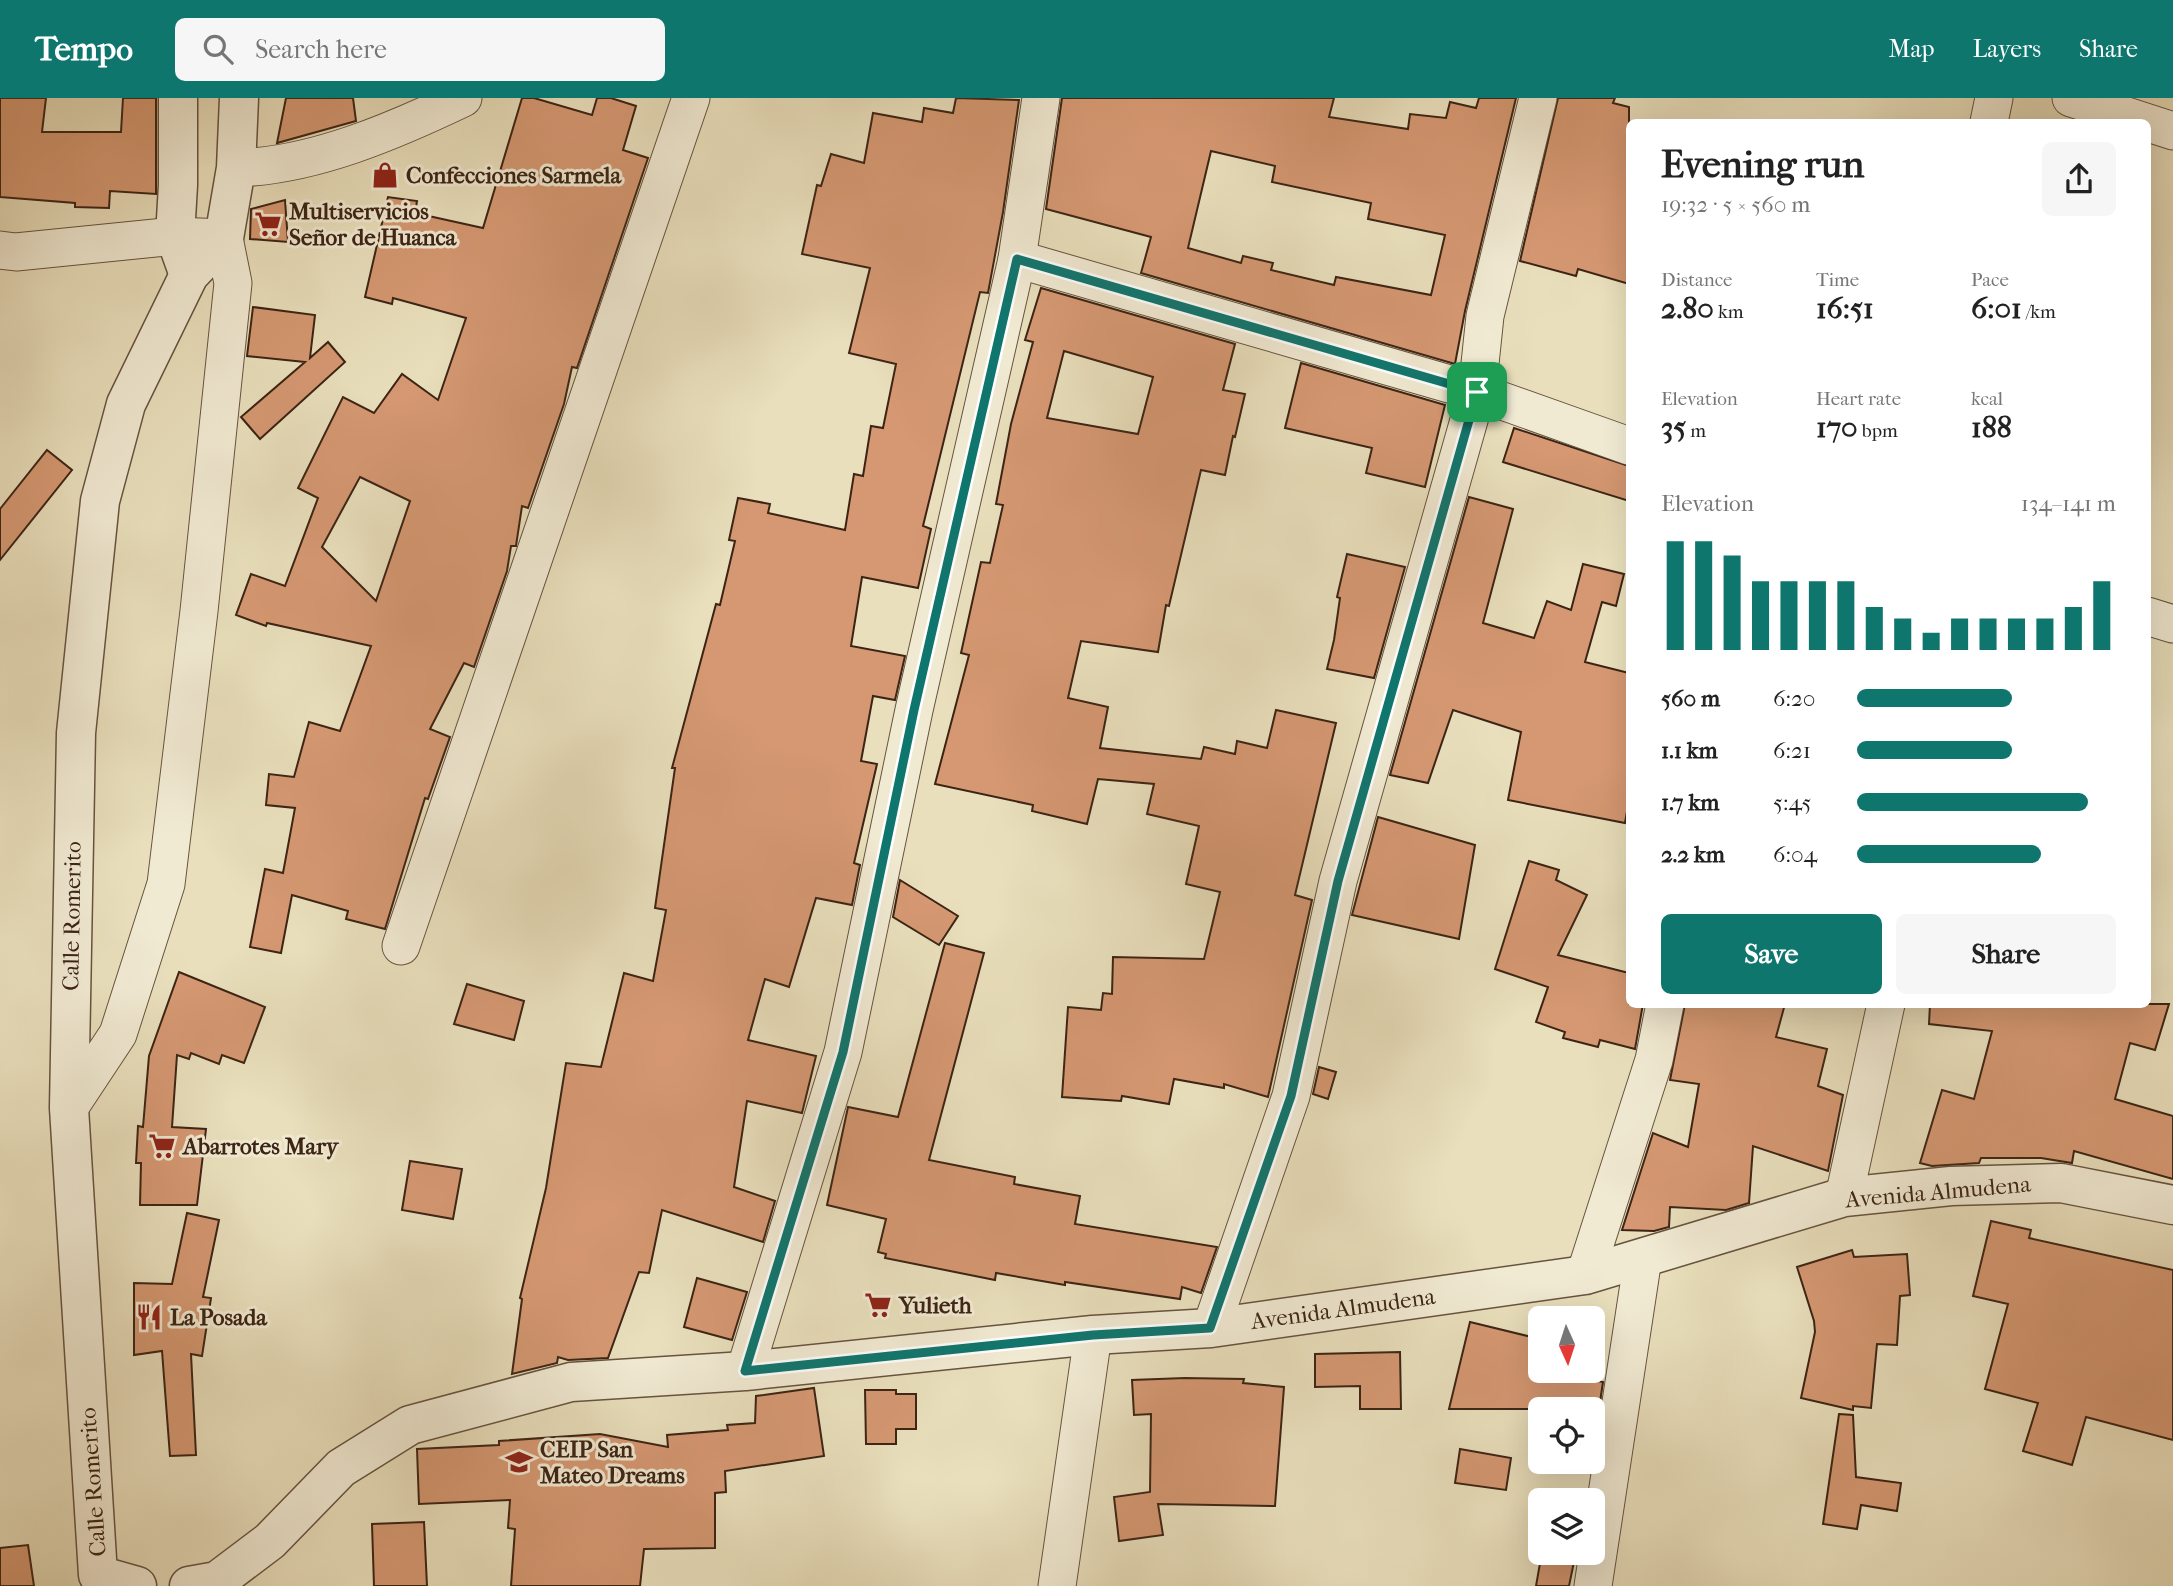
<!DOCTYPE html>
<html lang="en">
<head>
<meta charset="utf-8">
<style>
  body { margin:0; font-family:"IM FELL French Canon",serif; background:#f6f6f6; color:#222; height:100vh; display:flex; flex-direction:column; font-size:26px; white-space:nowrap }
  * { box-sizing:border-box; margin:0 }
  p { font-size:23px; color:#767676 }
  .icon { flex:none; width:38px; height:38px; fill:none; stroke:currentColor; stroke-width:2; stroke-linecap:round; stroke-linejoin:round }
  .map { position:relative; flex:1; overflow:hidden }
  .sheet { position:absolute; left:1626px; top:21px; width:525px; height:889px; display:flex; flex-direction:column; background:#fff; border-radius:10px; box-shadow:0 7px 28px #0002 }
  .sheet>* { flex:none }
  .needle { width:46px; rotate:177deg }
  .buttons { position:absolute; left:1528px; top:1208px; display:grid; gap:14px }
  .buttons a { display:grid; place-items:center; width:77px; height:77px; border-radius:10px; background:#fff; box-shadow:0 7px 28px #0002; font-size:35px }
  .pin { position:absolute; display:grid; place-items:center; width:60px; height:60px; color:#fff; margin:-30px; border-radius:14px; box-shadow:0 4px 10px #0006 }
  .round { display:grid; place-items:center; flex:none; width:74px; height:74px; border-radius:10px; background:#f6f6f6 }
  .head { display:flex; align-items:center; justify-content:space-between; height:119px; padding:0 35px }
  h1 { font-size:38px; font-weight:700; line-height:52px }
  .stats { display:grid; grid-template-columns:repeat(3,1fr); gap:10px; height:119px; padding:7px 35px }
  .stats div { display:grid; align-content:center }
  .stats b { font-size:30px; font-weight:700 }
  .stats small { font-size:19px; font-weight:400 }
  .stats p { font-size:19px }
  .chart { height:196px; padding:14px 35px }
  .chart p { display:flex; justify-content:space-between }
  .chart svg { width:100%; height:126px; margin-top:7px; stroke:#0f766e; stroke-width:6 }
  .action { display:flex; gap:14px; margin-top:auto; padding:14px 35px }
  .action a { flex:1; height:80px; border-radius:10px; background:#0f766e; color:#fff; font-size:28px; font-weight:700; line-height:80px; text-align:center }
  .action a+a { background:#f6f6f6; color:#222 }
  ul { padding:0 35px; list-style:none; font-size:23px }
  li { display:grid; grid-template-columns:112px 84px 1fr; align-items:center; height:52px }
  li i { height:18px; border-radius:9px; background:#0f766e }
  header { display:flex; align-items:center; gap:42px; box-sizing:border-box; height:98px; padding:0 35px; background:#0f766e; color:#fff }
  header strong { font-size:33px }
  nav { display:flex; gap:38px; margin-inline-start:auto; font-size:24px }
  .search { width:490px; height:63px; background:#f6f6f6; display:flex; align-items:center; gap:18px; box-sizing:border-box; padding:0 24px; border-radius:10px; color:#767676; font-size:26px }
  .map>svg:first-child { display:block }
  .building { fill:#d59872; stroke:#3c2415; stroke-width:2; fill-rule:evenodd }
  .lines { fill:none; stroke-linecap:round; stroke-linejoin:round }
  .minor-casing { stroke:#67533f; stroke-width:39 }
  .tertiary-casing { stroke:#67533f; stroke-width:41 }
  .minor { stroke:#f1ead3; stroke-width:37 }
  .tertiary { stroke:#f1ead3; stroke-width:38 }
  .route-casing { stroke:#fff; stroke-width:14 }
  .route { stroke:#0f766e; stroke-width:9 }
  .labels { text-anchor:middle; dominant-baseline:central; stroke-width:6; stroke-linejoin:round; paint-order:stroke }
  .poi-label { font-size:23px; font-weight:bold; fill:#3c2415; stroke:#f1ead3; text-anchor:start }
  .street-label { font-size:23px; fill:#3c2415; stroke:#f1ead3 }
</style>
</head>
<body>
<header>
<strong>Tempo</strong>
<div class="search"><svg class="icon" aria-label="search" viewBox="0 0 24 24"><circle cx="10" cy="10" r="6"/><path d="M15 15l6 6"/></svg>Search here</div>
<nav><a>Map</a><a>Layers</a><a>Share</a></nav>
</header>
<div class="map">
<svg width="2173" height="1488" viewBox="0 0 2173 1488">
  <rect width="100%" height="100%" fill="#e9dfbc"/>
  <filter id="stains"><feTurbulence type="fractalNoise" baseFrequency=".00286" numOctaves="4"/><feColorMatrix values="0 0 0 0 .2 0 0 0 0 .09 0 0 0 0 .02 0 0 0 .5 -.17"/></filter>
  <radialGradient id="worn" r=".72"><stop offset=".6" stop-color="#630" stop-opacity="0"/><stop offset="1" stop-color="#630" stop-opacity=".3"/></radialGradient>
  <!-- building -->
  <g class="building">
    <path d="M0,0h46l-4,34h79l2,-34h33v96l-46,-3 -1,17 -34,-1v-4l-75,-6z"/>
    <path d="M286,0h67l3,23 -79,22z"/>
    <path d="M522,0h12l58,17 5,-17h14l25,8 -13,44 25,8 -71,210 -5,-1 -8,37 -36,104 -6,-2 -6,40h-5l-4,25 -33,96 -10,-4 -34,66 20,8 -22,62 -3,-1 -40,131 -39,-10 2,-8 -56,-16 -11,58 -31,-6 15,-78 18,4 12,-65 -29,-3 3,-31 25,3 15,-55 31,9 31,-85 -104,-23 -1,3 -30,-11 15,-41 34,12 33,-88 -20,-10 45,-91 31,16 28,-39 36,26 28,-82 -73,-20 -1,6 -27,-7 23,-100 29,4 -2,12 68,15zM360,379l50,24 -34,100 -54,-54z"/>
    <path d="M956,0l63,2 -16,112 -15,81 -8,-1 -57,234 8,3 -13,59 -56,-11 -11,69 54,10 -10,44 -22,-4 -12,65 16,3 -23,99 6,2 -8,40 -36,-7 -27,89 -24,-8 -17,61 68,16 -14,57 -55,-12 -13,86 41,14 -12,41 -101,-32 -13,63 -10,-1 -31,86 -40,2 -10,-3 -1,6 -45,11 10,-75 -2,-1 26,-110 20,-125 35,4 23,-94 29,8 13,-71 -11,-2 20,-140h-3l44,-164 4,1 15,-64 -6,-1 9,-42 32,6 -2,9 77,17 9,-56 9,2 8,-50 12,2 13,-64 -47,-11 21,-85 -68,-14 15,-69 4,1 10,-32 33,9 9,-50 49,9 2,-14 29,5z"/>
    <path d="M1062,0h272l-5,19 79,12 2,-15 36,4 4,-16 26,6 3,-10h37l-51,213 -10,53 -314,-91 10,-36 -105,-28zM1211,53l64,15 -3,16 99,21 -3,16 77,16 -14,60 -95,-18 -2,8 -63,-15 2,-7 -30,-7 -2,7 -53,-15z"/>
    <path d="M1558,0h57l-2,5 16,4v177l-51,-15 -2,7 -56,-15z"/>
    <path d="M285,102l3,42 -38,-3 1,-30z"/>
    <path d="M1041,190l194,56 -12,46 22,4 -10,43 -2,-1 -8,39 -24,-5 -32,136 -3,-1 -8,47 -77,-11 -13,57 40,9 -8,41 101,11 3,-12 31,7 2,-13 30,7 9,-38 60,13 -41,172 17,5 -44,197 -44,-13v4l-50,-9 -5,25 -47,-8 -1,5 -59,-4 6,-90 33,3 2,-17 9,1 1,-37 91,2 16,-67 -34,-8 13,-58 -52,-12 7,-30 -56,-5 -11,45 -55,-13 1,-6 -98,-21 34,-129 -8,-2 20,-91 9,1 13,-58 -7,-1 15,-80 22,-82 -8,-2zM1064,253l89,26 -15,57 -91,-16z"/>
    <path d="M253,209l62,8 -5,43 18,-16 17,20 -85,77 -19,-22 64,-55 -58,-6z"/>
    <path d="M1301,265l144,42 -20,82 -59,-14 6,-25 -87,-20z"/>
    <path d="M1514,330l115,38v35l-126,-39z"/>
    <path d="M47,352l25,20 -72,90v-51z"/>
    <path d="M1469,399l44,12 -30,114 51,15 13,-37 24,9 12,-46 41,10 -8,32 -14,-4 -17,60 44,11v127l-4,23 -117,-23 13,-68 -68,-22 -25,73 -38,-8z"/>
    <path d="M1347,456l58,13 -31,111 -47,-9 7,-29 6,-42 -3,-1z"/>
    <path d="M1378,719l97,28 -16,94 -107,-24z"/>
    <path d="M1529,763l30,9 -3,10 31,15 -29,60 71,18v31h14l-8,45 -35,-9 -2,7 -35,-9 2,-6 -29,-10 12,-35 -53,-18z"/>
    <path d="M900,782l58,36 -19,29 -46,-28z"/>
    <path d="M945,845l39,10 -55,207 86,17 -1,7 66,12 -5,28 142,23 -16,46 -19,-6 -2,12 -115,-17v3l-69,-12 -1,7 -110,-22 1,-4 -8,-2 8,-33 -59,-14 21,-98 50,10z"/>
    <path d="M179,874l86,35 -21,56 -22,-8 -3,9 -28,-11 -2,6 -12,-4 -5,72 34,2 -9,76h-57l1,-42h-5l2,-37 5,1 6,-71z"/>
    <path d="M467,886l57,17 -10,39 -60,-16z"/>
    <path d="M1685,906h100l-9,33 51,12 -9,37 25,9 -15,76 -75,-25 -4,57 -23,7 -56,-3 -1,20 -15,4 -32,-1 31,-97 35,14 11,-63 -29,-4z"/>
    <path d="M1930,906h239l-14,46 -25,-7 -15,56 58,17v63l-99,-28 -2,12 -31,-5h-60l-2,5 -47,3 -12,-3 22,-73 32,9 18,-68 -63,-7z"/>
    <path d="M1319,969l17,5 -8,27 -15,-5z"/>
    <path d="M410,1063l52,8 -9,50 -51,-9z"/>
    <path d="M187,1115l32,7 -16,77 8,1 -9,58 -11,-2 5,101 -26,1 -8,-105 -28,4v-72l38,1z"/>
    <path d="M1991,1123l40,9 -2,8 144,32v170l-87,-23 -14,48 -49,-14 15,-48 -53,-14 23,-85 -35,-8z"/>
    <path d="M1852,1152l2,7 53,-3 3,41 -10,1 -3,49 -20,-1 -6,64 -18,-2v4l-52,-12 14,-66 -1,-11 -17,-54z"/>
    <path d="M697,1180l50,14 -15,48 -48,-13z"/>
    <path d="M1470,1224l70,17v31l63,12 -4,27h-150z"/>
    <path d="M1400,1254l1,57h-41v-23l-45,1v-33z"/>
    <path d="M1185,1280l59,1 -1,4 41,4 -9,119 -117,-2 5,31 -44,6 -5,-44 36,-5 1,-78 -17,1 -2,-35z"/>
    <path d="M814,1290l10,68 -99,15 1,21 -11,1v55l-71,1 -4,37h-129l4,-57 -7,-1 2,-28 -91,4 -2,-55 82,-4v-4l101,-7 68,13 -1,-12 61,-5 -1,-5 28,-2 1,-27z"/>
    <path d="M865,1292h31v4h20v35h-20v15h-30z"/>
    <path d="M1839,1316l14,1 3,62 45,6 -4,28 -36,-6 -4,24 -34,-5z"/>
    <path d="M1460,1351l51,9 -5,32 -51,-7z"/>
    <path d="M424,1424l3,64h-53l-2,-62z"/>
    <path d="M28,1447l6,41h-34v-38z"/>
    <path d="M1542,1454h34l-7,34h-33z"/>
  </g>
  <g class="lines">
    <!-- minor casing -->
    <g class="minor-casing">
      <g id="minor">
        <path d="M2071,0l102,33"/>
        <path d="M1989,24l5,-24"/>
        <path d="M236,70c77,-2 158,-37 227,-70"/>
        <path d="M0,152l16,2 159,-16 49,2 9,45 -34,328 -33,273 -48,150 -49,74"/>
        <path d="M1017,161l460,133 152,54"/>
        <path d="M2147,518l26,8"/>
        <path d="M401,848l290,-848"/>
        <path d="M1844,1099l42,-193"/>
        <path d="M1585,1177l69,-215 11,-56"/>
        <path d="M1211,1230l80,-232 47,-215 139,-489 8,-76 53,-218"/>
        <path d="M745,1273l98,-319 71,-342 103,-451 24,-161"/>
        <path d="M1057,1488l36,-251"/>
        <path d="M1593,1488l50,-328"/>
      </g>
    </g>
    <!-- tertiary casing -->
    <g class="tertiary-casing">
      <g id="tertiary">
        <path d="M178,0v87l-3,51 14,39"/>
        <path d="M137,1488l-39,-11 -29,-467 7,-375 24,-232 26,-97 63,-129 35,-37 12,-70 3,-70"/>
        <path d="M189,1488l28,-5 53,-40 71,-73 69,-43 161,-43 174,-11 348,-36 118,-7 374,-53 259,-78 107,-11 110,-3 112,22"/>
      </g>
    </g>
    <!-- minor -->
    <use href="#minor" class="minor"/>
    <!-- tertiary -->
    <use href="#tertiary" class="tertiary"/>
  </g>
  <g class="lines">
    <!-- route casing -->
    <g class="route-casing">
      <path id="route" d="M1017,161l460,133 -139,489 -47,215 -81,232 -117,7 -348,36 98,-319 71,-342z"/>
    </g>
    <!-- route -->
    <use href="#route" class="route"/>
  </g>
  <!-- icons -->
  <defs>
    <g id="shop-bare" transform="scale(2.1)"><path d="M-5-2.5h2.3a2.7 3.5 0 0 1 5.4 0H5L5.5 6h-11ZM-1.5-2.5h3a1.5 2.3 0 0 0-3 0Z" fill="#8f2418" stroke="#f1ead3" stroke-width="2.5" paint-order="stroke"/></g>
    <g id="supermarket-bare" transform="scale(2.1)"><path d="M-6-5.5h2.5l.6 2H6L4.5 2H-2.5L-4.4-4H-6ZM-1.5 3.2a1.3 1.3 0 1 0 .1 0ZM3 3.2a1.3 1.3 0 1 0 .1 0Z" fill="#8f2418" stroke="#f1ead3" stroke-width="2.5" paint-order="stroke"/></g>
    <g id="restaurant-bare" transform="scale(2.1)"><path d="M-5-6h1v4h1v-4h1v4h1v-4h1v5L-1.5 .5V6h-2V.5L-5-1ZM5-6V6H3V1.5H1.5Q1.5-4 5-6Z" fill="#8f2418" stroke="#f1ead3" stroke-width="2.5" paint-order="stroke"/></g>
    <g id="school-bare" transform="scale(2.1)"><path d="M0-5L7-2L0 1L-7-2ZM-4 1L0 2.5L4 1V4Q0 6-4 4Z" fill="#8f2418" stroke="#f1ead3" stroke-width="2.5" paint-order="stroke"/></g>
  </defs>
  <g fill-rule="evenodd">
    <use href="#shop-bare" x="385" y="77"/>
    <use href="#supermarket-bare" x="268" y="126"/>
    <use href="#supermarket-bare" x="162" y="1048"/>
    <use href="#supermarket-bare" x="878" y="1207"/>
    <use href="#restaurant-bare" x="149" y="1219"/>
    <use href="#school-bare" x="519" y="1364"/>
  </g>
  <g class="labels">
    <!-- poi labels -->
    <g class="poi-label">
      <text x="406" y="77">Confecciones Sarmela</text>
      <text x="289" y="113">Multiservicios<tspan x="289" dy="26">Señor de Huanca</tspan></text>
      <text x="183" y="1048">Abarrotes Mary</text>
      <text x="899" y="1207">Yulieth</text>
      <text x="170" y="1219">La Posada</text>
      <text x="540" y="1351">CEIP San<tspan x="540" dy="26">Mateo Dreams</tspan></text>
    </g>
    <!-- street labels -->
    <g class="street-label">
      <text transform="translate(72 818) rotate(-89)">Calle Romerito</text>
      <text transform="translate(1938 1094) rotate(-5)">Avenida Almudena</text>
      <text transform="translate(1343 1211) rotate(-8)">Avenida Almudena</text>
      <text transform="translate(93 1384) rotate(-94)">Calle Romerito</text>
    </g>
  </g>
  <rect width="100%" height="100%" filter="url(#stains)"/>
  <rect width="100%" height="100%" fill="url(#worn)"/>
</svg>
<div class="buttons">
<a><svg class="needle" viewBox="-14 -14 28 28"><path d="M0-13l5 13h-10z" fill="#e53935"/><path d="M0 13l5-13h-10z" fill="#767676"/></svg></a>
<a><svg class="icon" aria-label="locate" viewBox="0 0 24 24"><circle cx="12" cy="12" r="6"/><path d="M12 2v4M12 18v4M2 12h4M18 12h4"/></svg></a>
<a><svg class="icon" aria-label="layers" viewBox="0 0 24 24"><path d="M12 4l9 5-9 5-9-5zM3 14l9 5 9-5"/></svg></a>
</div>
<div class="pin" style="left:1477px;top:294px;background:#1e9e55"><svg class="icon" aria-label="arrive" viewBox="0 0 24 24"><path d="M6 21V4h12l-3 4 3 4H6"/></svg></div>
<section class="sheet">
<div class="head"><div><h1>Evening run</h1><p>19:32 · 5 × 560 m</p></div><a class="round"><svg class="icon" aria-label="share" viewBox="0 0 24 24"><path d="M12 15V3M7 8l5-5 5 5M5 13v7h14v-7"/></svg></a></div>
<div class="stats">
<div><p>Distance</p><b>2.80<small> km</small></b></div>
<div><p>Time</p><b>16:51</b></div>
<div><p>Pace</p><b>6:01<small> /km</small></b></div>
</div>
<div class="stats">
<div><p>Elevation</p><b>35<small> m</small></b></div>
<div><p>Heart rate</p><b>170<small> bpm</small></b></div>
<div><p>kcal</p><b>188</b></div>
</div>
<div class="chart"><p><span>Elevation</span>134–141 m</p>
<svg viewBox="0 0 160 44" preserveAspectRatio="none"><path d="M5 44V6M15 44V6M25 44V11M35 44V20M45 44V20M55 44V20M65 44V20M75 44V29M85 44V33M95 44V38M105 44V33M115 44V33M125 44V33M135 44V33M145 44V29M155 44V20"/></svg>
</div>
<ul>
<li><b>560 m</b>6:20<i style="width:60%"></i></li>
<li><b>1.1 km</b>6:21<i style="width:60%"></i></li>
<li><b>1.7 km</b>5:45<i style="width:89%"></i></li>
<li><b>2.2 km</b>6:04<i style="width:71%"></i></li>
</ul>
<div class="action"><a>Save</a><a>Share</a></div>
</section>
</div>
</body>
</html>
